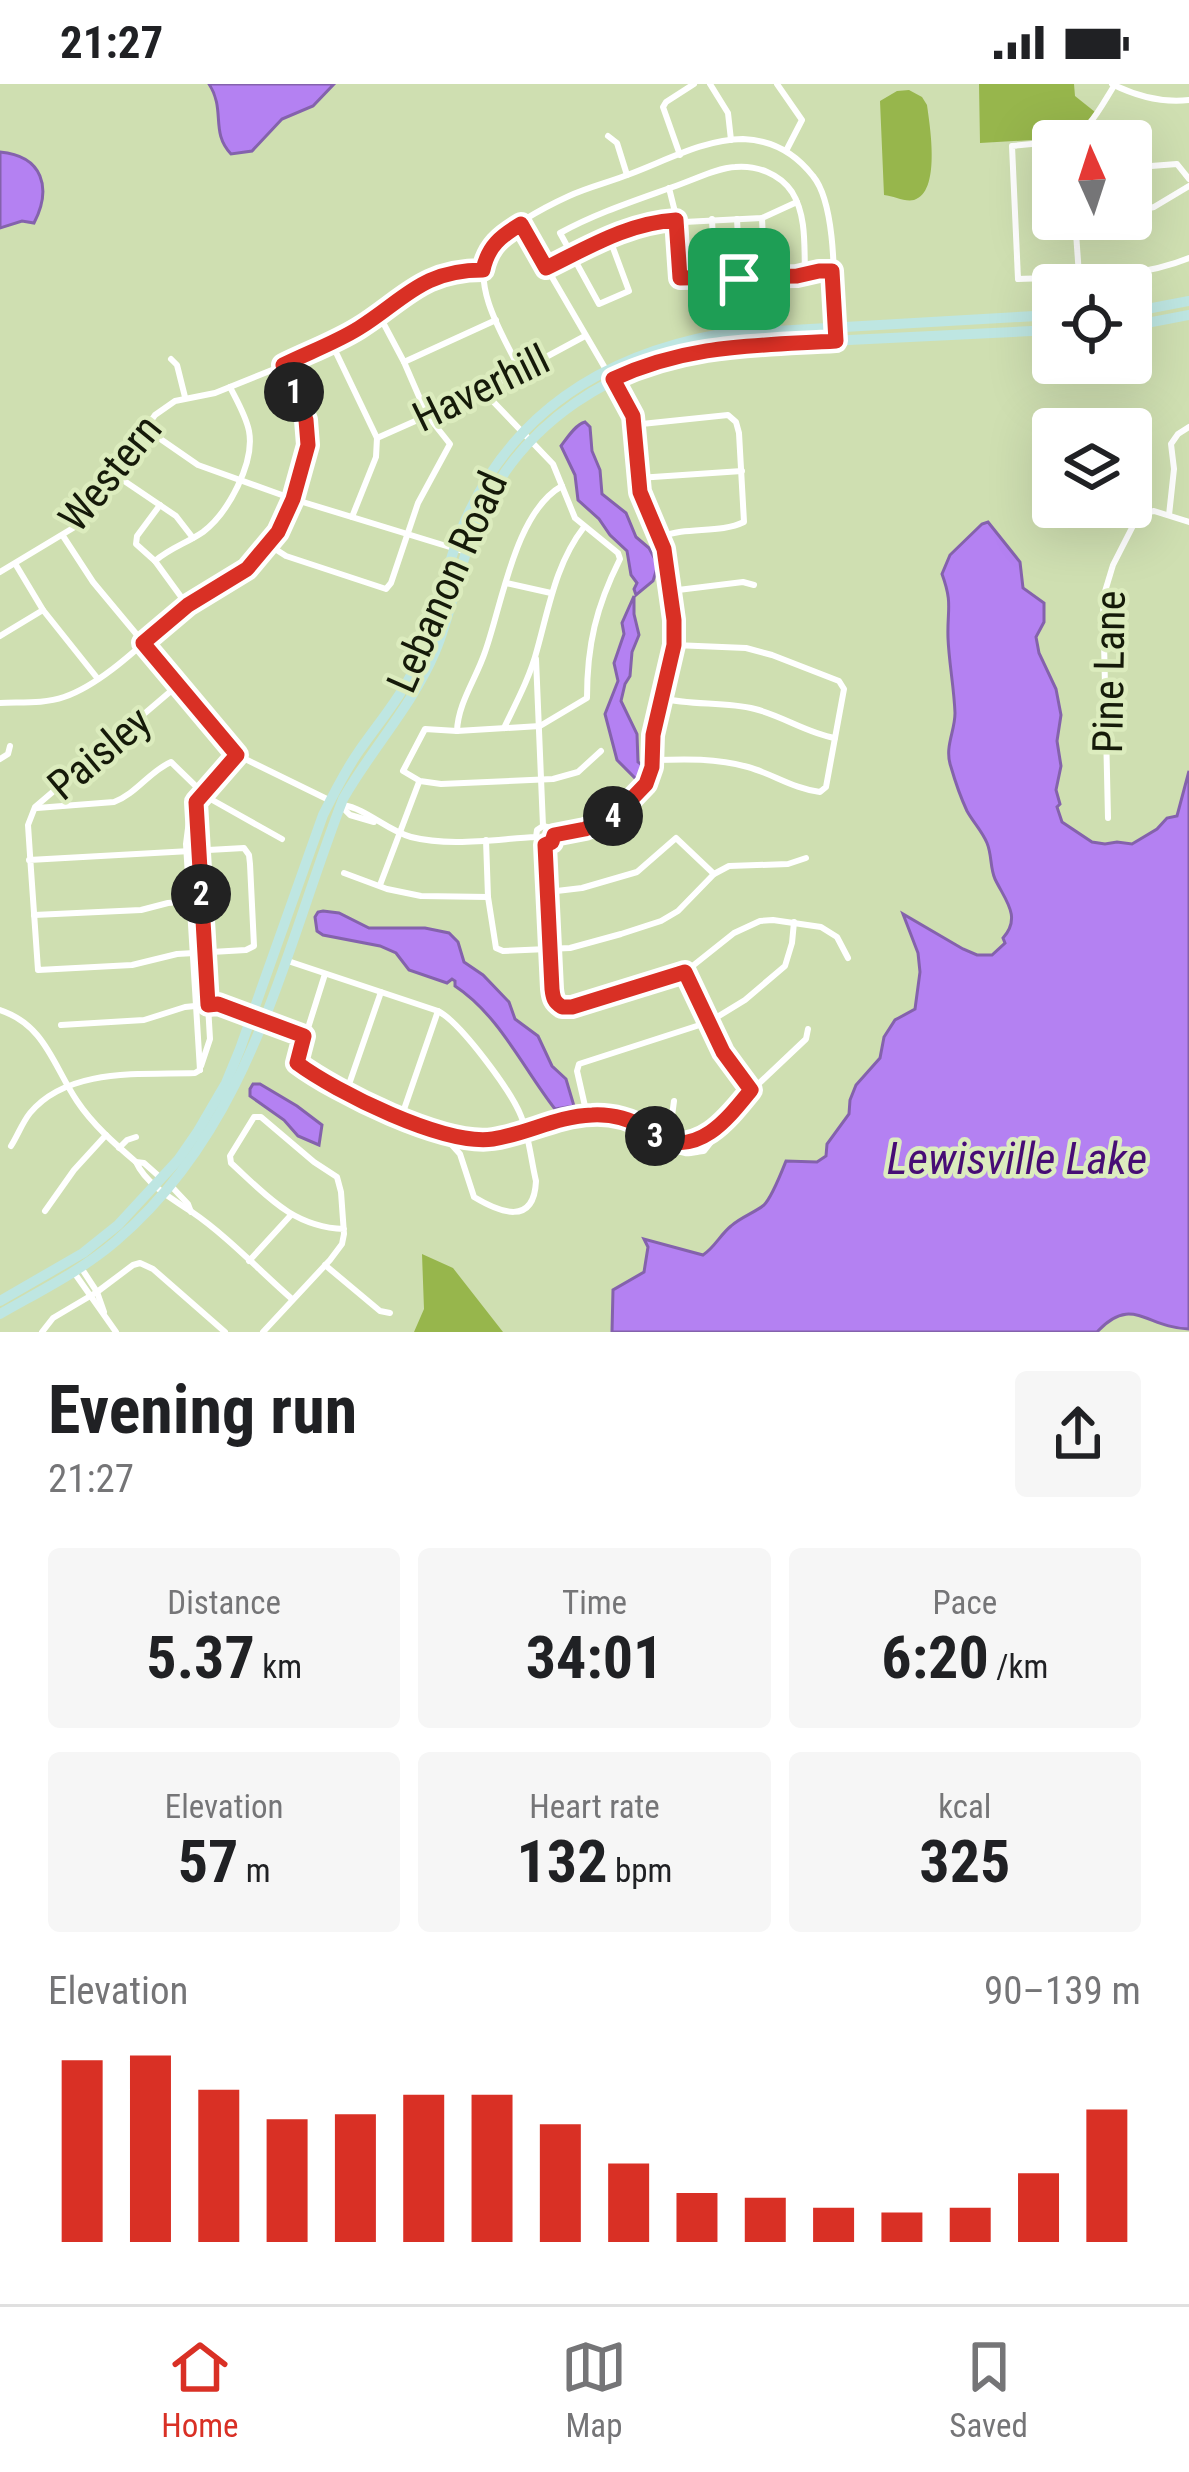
<!DOCTYPE html>
<html lang="en">
<head>
<meta charset="utf-8">
<style>
  body { margin:0; font-family:"Roboto Condensed",sans-serif; background:#f6f6f6; color:#202124; height:100vh; display:flex; flex-direction:column; font-size:45px; white-space:nowrap }
  * { box-sizing:border-box; margin:0 }
  p { font-size:39px; color:#757577 }
  .icon { flex:none; width:66px; height:66px; fill:none; stroke:currentColor; stroke-width:2; stroke-linecap:round; stroke-linejoin:round }
  .map { position:relative; height:1248px; overflow:hidden }
  .drawer { display:flex; flex-direction:column; background:#fff; flex:1 }
  .drawer>* { flex:none }
  .needle { width:78px; rotate:357deg }
  .tools { position:absolute; left:1032px; top:36px; display:grid; gap:24px }
  .tools a { display:grid; place-items:center; width:120px; height:120px; border-radius:12px; background:#fff; box-shadow:0 12px 48px #0002; font-size:60px }
  .pin { position:absolute; display:grid; place-items:center; width:102px; height:102px; color:#fff; margin:-51px; border-radius:24px; box-shadow:0 6px 18px #0006 }
  .km { position:absolute; width:60px; height:60px; margin:-30px; border-radius:50%; background:#222; color:#fff; font-size:33px; line-height:60px; text-align:center }
  .round { display:grid; place-items:center; flex:none; width:126px; height:126px; border-radius:12px; background:#f6f6f6 }
  .summary { display:flex; align-items:center; justify-content:space-between; height:204px; padding:0 48px }
  h1 { font-size:66px; font-weight:700; line-height:90px }
  .figures { display:grid; grid-template-columns:repeat(3,1fr); gap:18px; height:204px; padding:12px 48px }
  .figures div { display:grid; align-content:center; border-radius:12px; background:#f6f6f6; text-align:center }
  .figures b { font-size:60px; font-weight:700 }
  .figures small { font-size:33px; font-weight:400 }
  .figures p { font-size:33px }
  .chart { height:336px; padding:24px 48px }
  .chart p { display:flex; justify-content:space-between }
  .chart svg { width:100%; height:216px; margin-top:12px; stroke:#d93025; stroke-width:6 }
  .status { display:flex; justify-content:space-between; align-items:center; height:84px; padding:0 60px; background:#fff; direction:ltr }
  .status svg { height:33px; fill:currentColor }
  .dock { display:flex; justify-content:space-around; align-items:center; height:168px; border-top:3px solid #e0e0e0; background:#fff; font-size:33px; color:#757577 }
  .dock a { display:grid; justify-items:center; gap:6px }
  .dock .on { color:#d93025 }
  .map>svg:first-child { display:block }
  .green { fill:#97b64c }
  .water { fill:#b481f2; stroke:#8462ac; stroke-width:3 }
  .lines { fill:none; stroke-linecap:round; stroke-linejoin:round }
  .street { stroke:#fff; stroke-width:6 }
  .secondary { stroke:#bee6e2; stroke-width:10 }
  .route-casing { stroke:#fff; stroke-width:24 }
  .route { stroke:#d93025; stroke-width:15 }
  .labels { text-anchor:middle; dominant-baseline:central; stroke-width:9; stroke-linejoin:round; paint-order:stroke }
  .street-label { font-size:42px; fill:#151a09; stroke:#dcecbe }
  .water-label { font-size:45px; font-style:italic; fill:#470d75; stroke:#dcecbe }
</style>
</head>
<body>
<div class="status"><b>21:27</b><svg viewBox="0 0 49 12"><path d="M0 12V9h3v3zM5 12V6h3v6zM10 12V3h3v9zM15 12V0h3v12zM26 1h20v11H26zM47 4h2v5h-2z"/></svg></div>
<div class="map">
<svg width="1189" height="1248" viewBox="0 0 1189 1248">
  <rect width="100%" height="100%" fill="#cfdfb1"/>
  <!-- green -->
  <g class="green">
    <path d="M979,0h95l1,12 20,16 -12,16 -18,10 -85,5z"/>
    <path d="M909,6l13,7 5,8c3,22 14,87 -13,95 -10,2 -20,-4 -30,-5l-4,-94 17,-10z"/>
    <path d="M422,1170l31,14 50,64h-89l10,-23z"/>
  </g>
  <!-- water -->
  <g class="water">
    <path d="M209,0h125l-21,22 -31,13 -30,32 -21,3c-21,-22 -5,-44 -22,-70z"/>
    <path d="M0,68c43,4 52,36 34,71l-12,-2 -22,7z"/>
    <path d="M585,338l5,5 2,24 8,19 2,24 24,19 10,24 13,11 9,17 -5,16 -17,14 -2,-6 3,-6 -6,-8 -4,-24 -17,-16 -11,-16 -21,-19 -3,-25 -14,-29c6,-8 15,-22 24,-24z"/>
    <path d="M988,438l32,40 3,26 21,15v19l-8,15 3,16 17,36 5,26 -4,26 4,25 -5,24 4,14 -3,3 5,15 30,20 13,2 12,-2 15,2 25,-15 10,-11 10,-2 12,-45v558c-43,-1 -57,-35 -92,3h-485l1,-42 31,-18 4,-25 -4,-8 59,16c12,-8 17,-20 28,-29 10,-9 23,-13 33,-21 8,-8 18,-34 22,-44l31,1 9,-6 1,-12 22,-30 1,-14 6,-15 24,-27 4,-21 11,-17 20,-11 5,-37 -2,-19 -15,-39 60,35 14,6h15l13,-12 -2,-5c19,-21 2,-38 -8,-59 -5,-11 -3,-24 -8,-36 -5,-12 -14,-21 -20,-32 -6,-13 -12,-30 -16,-44 -7,-20 4,-35 4,-54 -1,-26 -6,-50 -7,-75 -1,-29 5,-34 -6,-64l8,-19 32,-31z"/>
    <path d="M634,512v18l5,21 -7,17 -2,24 -5,8 -4,17 16,33 1,28 7,5 -8,13 -20,-20 -12,-46 13,-33 -4,-18 10,-29 -2,-11z"/>
    <path d="M323,827l16,2 30,15h56l24,5 9,9 6,20 19,13 26,27 6,17 23,17 14,30 14,13 8,27 -19,3c-32,-41 -56,-94 -100,-123v-5l-3,-2 -5,4 -38,-13 -13,-17 -16,-7 -57,-11 -6,-4 -2,-14 3,-5z"/>
    <path d="M253,1000h7l37,22 25,19 -3,20 -21,-9 -14,-16 -34,-24v-7z"/>
  </g>
  <g class="lines">
    <!-- street -->
    <g class="street">
      <path d="M710,0l18,29 3,27"/>
      <path d="M777,0l25,36 -16,31"/>
      <path d="M1112,0c24,12 51,19 77,16"/>
      <path d="M608,52l9,7 10,32"/>
      <path d="M1064,57c25,-8 36,-33 50,-55"/>
      <path d="M1053,58l-41,4 6,133c57,-3 118,1 171,-21"/>
      <path d="M680,71l-17,-48 3,-5 28,-18"/>
      <path d="M669,104l6,24 5,66 117,-2 22,-5h13"/>
      <path d="M1139,127l-3,-40 2,-4 39,-3 12,15"/>
      <path d="M1131,128l23,-5 35,-21"/>
      <path d="M762,134l4,91"/>
      <path d="M712,135l4,91"/>
      <path d="M737,135l6,114"/>
      <path d="M1075,135l4,56"/>
      <path d="M521,140l112,192 7,76 24,57 10,71v25l-21,90 -1,32 -6,17 -24,25 -17,12 -20,8 -31,6"/>
      <path d="M609,153l20,54 -30,13 -39,-71c38,-21 80,-34 121,-49 17,-6 36,-16 54,-17 22,-2 45,7 57,25 15,24 12,56 13,83"/>
      <path d="M546,184l63,-31 36,-13 117,-6 35,-16"/>
      <path d="M331,258l46,96 -1,19 -24,60"/>
      <path d="M171,275l6,6 8,32"/>
      <path d="M404,278l92,-42"/>
      <path d="M521,288c-15,-31 -50,-85 -33,-119 10,-22 59,-47 81,-57 19,-9 41,-14 61,-22 35,-13 75,-35 113,-35 29,1 53,15 70,37 24,29 21,113 22,152"/>
      <path d="M606,298l19,36 7,7"/>
      <path d="M483,307l70,73 22,54 43,35 2,6c-24,48 -33,86 -33,139l-47,28 -83,5 -32,-2 -22,42 17,10 21,3 112,-5 25,-7 23,-21"/>
      <path d="M632,341l96,-10 8,7 3,11 5,89c-25,12 -57,4 -83,15"/>
      <path d="M146,345l52,36 95,34 173,53"/>
      <path d="M377,354l106,-47 102,-55"/>
      <path d="M114,390l62,42 17,22"/>
      <path d="M638,394l104,-7"/>
      <path d="M160,421l-23,31 -1,8 19,17 32,44"/>
      <path d="M1169,431l5,-46 -3,-25 7,-10 11,-7"/>
      <path d="M63,452l30,46 144,173 94,46"/>
      <path d="M269,461l17,11 100,33 5,-6 27,-80 32,-59 -23,-29 -23,-53 -26,-49"/>
      <path d="M155,477c15,-13 32,-18 48,-29 25,-19 52,-69 46,-101 -3,-15 -12,-30 -19,-44"/>
      <path d="M16,481l27,45 55,69"/>
      <path d="M0,488l78,-47 77,-110 20,-14 40,-8 67,-27 70,-34 48,-37 45,-21 38,-4"/>
      <path d="M506,499l45,10"/>
      <path d="M670,507l73,-9 11,3"/>
      <path d="M0,552l43,-26"/>
      <path d="M536,575l7,167"/>
      <path d="M661,614c31,8 63,3 94,11 28,7 52,24 80,29"/>
      <path d="M0,619c21,-1 44,1 64,-6 41,-14 84,-59 117,-87 19,-15 43,-23 63,-39 33,-27 72,-103 63,-146 -4,-20 -16,-41 -25,-59"/>
      <path d="M504,644c12,-25 26,-51 33,-78 12,-43 19,-87 47,-123"/>
      <path d="M457,647c1,-28 19,-52 28,-79 17,-47 30,-140 77,-166"/>
      <path d="M0,675l8,-5 2,-8"/>
      <path d="M653,676c32,-1 63,-2 95,7 25,7 46,22 72,25l6,-5 18,-98 -5,-8 -67,-26 -26,-7 -72,-3"/>
      <path d="M196,718l14,237 -9,27"/>
      <path d="M343,721c24,4 43,25 68,32 39,10 85,2 125,0l3,6 6,2 7,-3 2,-7 -3,-7 -8,-2 -6,4 -1,7"/>
      <path d="M37,724l77,-6c22,-8 36,-31 57,-40l36,35 75,42"/>
      <path d="M343,724l7,7 24,7"/>
      <path d="M1108,734l-5,-220 10,-33 26,-51 15,-3 35,11"/>
      <path d="M486,756l2,57 8,51 7,3 67,-3 51,-14 40,-13 17,-10 36,-37 15,-8 59,-2 18,-6"/>
      <path d="M545,761l8,153 9,9 123,-35 49,-39 26,-12 13,-1 48,7 16,10 11,21"/>
      <path d="M29,776l215,-12 5,7 1,9 4,82 -8,4 -69,4 -45,11 -94,5 -7,-100 -3,-45 7,-18 143,-122"/>
      <path d="M344,789l43,16 34,7 67,1"/>
      <path d="M380,801l39,-103"/>
      <path d="M548,808l34,-4 55,-16 39,-34 38,36"/>
      <path d="M34,831l107,-5 27,-7 34,-3"/>
      <path d="M288,877l150,50c23,12 73,80 83,105 8,20 10,44 15,65 -2,46 -37,31 -62,16l-14,-43 -19,-21"/>
      <path d="M325,890l-28,89c38,29 149,83 196,76 41,-7 76,-29 118,-24 30,5 51,35 74,38 4,1 15,-2 19,-2l47,-60 55,-52 2,-10"/>
      <path d="M685,890l38,77 28,40"/>
      <path d="M218,920l86,32"/>
      <path d="M0,926c45,15 53,55 77,91 16,24 38,43 59,61l8,1 18,16"/>
      <path d="M265,930l42,15"/>
      <path d="M61,941l83,-5 41,-13 40,-4 27,7"/>
      <path d="M200,986l-14,-226 5,-39 46,-50"/>
      <path d="M346,1009l35,-101"/>
      <path d="M587,1031l-10,-44 2,-7 130,-42 36,-22 40,-34 7,-23 2,-21"/>
      <path d="M401,1034l37,-107"/>
      <path d="M659,1055l13,-23 2,-15"/>
      <path d="M663,1055l26,3 29,-14"/>
      <path d="M11,1062c7,-11 11,-23 19,-33 38,-46 112,-38 165,-40l5,-3"/>
      <path d="M119,1064l8,-8 9,-3"/>
      <path d="M136,1078c10,22 36,37 56,50 34,23 69,60 100,87"/>
      <path d="M172,1103l16,17 3,8"/>
      <path d="M45,1127l29,-41 32,-35"/>
      <path d="M249,1177l42,-46"/>
      <path d="M325,1181l55,46 10,2"/>
      <path d="M80,1182l17,26 7,20"/>
      <path d="M73,1187l43,61"/>
      <path d="M42,1248l11,-14 44,-26 36,-27 7,-2 13,6 72,63"/>
      <path d="M263,1248l67,-72 12,-16 2,-10 -3,-42 -4,-15 -23,-15 -53,-45h-7l-24,39 1,7c36,33 62,64 113,66"/>
    </g>
    <!-- secondary -->
    <g class="secondary">
      <path d="M1131,228l58,-11"/>
      <path d="M1131,242l58,-11"/>
      <path d="M0,1217l83,-48 35,-28 60,-65 20,-29 28,-48 14,-34 83,-234c11,-22 22,-44 36,-64 21,-30 45,-58 60,-92 19,-42 25,-88 43,-131 47,-114 141,-173 259,-194l332,-19"/>
      <path d="M0,1230c40,-23 81,-43 116,-73 135,-115 166,-284 227,-442 29,-51 69,-93 92,-147 17,-40 23,-83 39,-122 43,-109 143,-169 254,-184l325,-16"/>
    </g>
  </g>
  <g class="lines">
    <!-- route casing -->
    <g class="route-casing">
      <path id="route" d="M676,136l4,58 117,-2 22,-5h13l4,70c-82,5 -147,3 -223,38l20,37 7,76 24,57 10,71v25l-21,90 -1,32 -6,17 -24,25 -17,12 -20,8 -31,6 -2,7 -7,3 7,144c1,9 2,13 10,18h10l113,-35 38,80 28,38c-22,27 -50,65 -91,49 -3,-1 -12,-9 -15,-11 -17,-10 -34,-14 -53,-13 -35,1 -65,19 -99,24 -49,7 -157,-47 -196,-76l7,-27 -86,-32 -10,1 -12,-203 41,-47 -94,-112 45,-38 59,-36 31,-37 15,-33 15,-54 -2,-25 -23,-55c24,-12 52,-22 76,-37 45,-28 63,-58 124,-58 5,-24 18,-34 38,-46l25,44c43,-21 82,-45 130,-48z"/>
    </g>
    <!-- route -->
    <use href="#route" class="route"/>
  </g>
  <g class="labels">
    <!-- street labels -->
    <g class="street-label">
      <text transform="translate(481 304) rotate(-26)">Haverhill</text>
      <text transform="translate(110 389) rotate(-51)">Western</text>
      <text transform="translate(447 498) rotate(-66)">Lebanon Road</text>
      <text transform="translate(1109 588) rotate(-89)">Pine Lane</text>
      <text transform="translate(99 669) rotate(-40)">Paisley</text>
    </g>
    <!-- water labels -->
    <g class="water-label">
      <text x="1017" y="1074">Lewisville Lake</text>
    </g>
  </g>
</svg>
<div class="tools">
<a><svg class="needle" viewBox="-14 -14 28 28"><path d="M0-13l5 13h-10z" fill="#e53935"/><path d="M0 13l5-13h-10z" fill="#757577"/></svg></a>
<a><svg class="icon" aria-label="locate" viewBox="0 0 24 24"><circle cx="12" cy="12" r="6"/><path d="M12 2v4M12 18v4M2 12h4M18 12h4"/></svg></a>
<a><svg class="icon" aria-label="layers" viewBox="0 0 24 24"><path d="M12 4l9 5-9 5-9-5zM3 14l9 5 9-5"/></svg></a>
</div>
<div class="pin" style="left:739px;top:195px;background:#1e9e55"><svg class="icon" aria-label="arrive" viewBox="0 0 24 24"><path d="M6 21V4h12l-3 4 3 4H6"/></svg></div>
<b class="km" style="left:294px;top:308px">1</b>
<b class="km" style="left:201px;top:810px">2</b>
<b class="km" style="left:655px;top:1052px">3</b>
<b class="km" style="left:613px;top:732px">4</b>
</div>
<section class="drawer">
<div class="summary"><div><h1>Evening run</h1><p>21:27</p></div><a class="round"><svg class="icon" aria-label="share" viewBox="0 0 24 24"><path d="M12 15V3M7 8l5-5 5 5M5 13v7h14v-7"/></svg></a></div>
<div class="figures">
<div><p>Distance</p><b>5.37<small> km</small></b></div>
<div><p>Time</p><b>34:01</b></div>
<div><p>Pace</p><b>6:20<small> /km</small></b></div>
</div>
<div class="figures">
<div><p>Elevation</p><b>57<small> m</small></b></div>
<div><p>Heart rate</p><b>132<small> bpm</small></b></div>
<div><p>kcal</p><b>325</b></div>
</div>
<div class="chart"><p><span>Elevation</span>90–139 m</p>
<svg viewBox="0 0 160 44" preserveAspectRatio="none"><path d="M5 44V7M15 44V6M25 44V13M35 44V19M45 44V18M55 44V14M65 44V14M75 44V20M85 44V28M95 44V34M105 44V35M115 44V37M125 44V38M135 44V37M145 44V30M155 44V17"/></svg>
</div>
</section>
<nav class="dock">
<a class="on"><svg class="icon" aria-label="home" viewBox="0 0 24 24"><path d="M3 11l9-7 9 7M6 9v11h12V9"/></svg>Home</a>
<a><svg class="icon" aria-label="map" viewBox="0 0 24 24"><path d="M3 6l6-2 6 2 6-2v14l-6 2-6-2-6 2zM9 4v14M15 6v14"/></svg>Map</a>
<a><svg class="icon" aria-label="saved" viewBox="0 0 24 24"><path d="M7 4h10v16l-5-4-5 4z"/></svg>Saved</a>
</nav>
</body>
</html>
